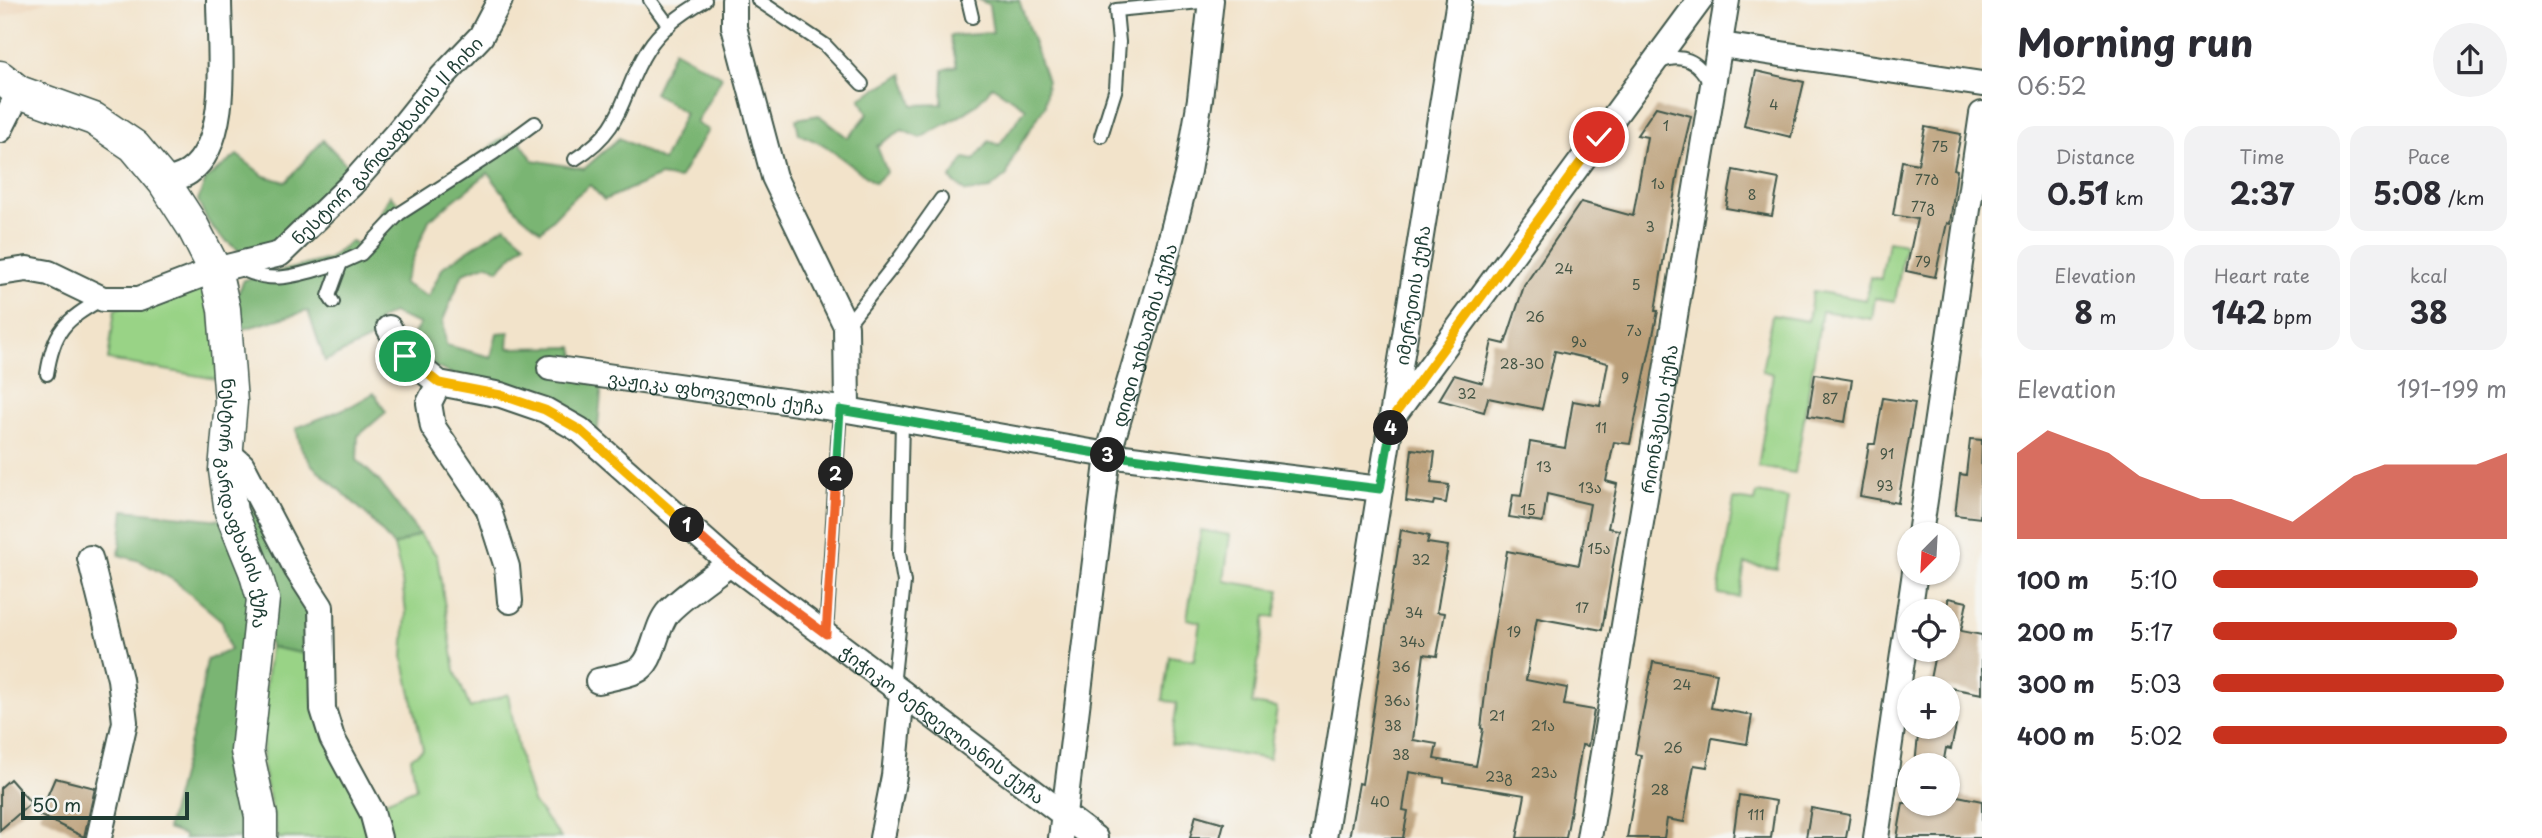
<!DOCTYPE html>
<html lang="en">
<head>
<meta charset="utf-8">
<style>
  body { margin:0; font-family:"Playpen Sans","Noto Sans Georgian",sans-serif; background:#f2f2f3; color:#2b2b33; height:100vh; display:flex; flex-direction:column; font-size:26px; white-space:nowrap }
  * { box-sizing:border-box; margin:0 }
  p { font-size:23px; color:#7c7c81 }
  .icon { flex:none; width:38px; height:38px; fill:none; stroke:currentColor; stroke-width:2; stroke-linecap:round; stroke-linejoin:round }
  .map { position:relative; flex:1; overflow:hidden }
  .panel { display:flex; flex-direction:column; background:#fff; width:560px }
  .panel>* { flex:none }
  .needle { width:46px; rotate:204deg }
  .tools { position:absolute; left:1897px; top:522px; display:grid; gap:14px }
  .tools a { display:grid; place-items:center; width:63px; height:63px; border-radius:50%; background:#fff; box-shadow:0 2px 5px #0004; font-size:35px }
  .scale { position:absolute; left:21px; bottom:18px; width:168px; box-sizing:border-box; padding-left:7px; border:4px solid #1f3d34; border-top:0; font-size:19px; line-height:24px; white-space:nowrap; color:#1f3d34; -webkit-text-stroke:5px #f6f6f2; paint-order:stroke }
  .pin { position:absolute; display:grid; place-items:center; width:60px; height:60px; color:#fff; margin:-30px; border:4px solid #fff; border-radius:50%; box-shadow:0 2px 7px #0007 }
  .km { position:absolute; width:35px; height:35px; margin:-18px; border-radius:50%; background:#222; color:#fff; font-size:19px; line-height:35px; text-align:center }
  .round { display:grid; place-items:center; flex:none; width:74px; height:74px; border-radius:37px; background:#f2f2f3 }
  .headline { display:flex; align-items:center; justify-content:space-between; height:119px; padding:0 35px }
  h1 { font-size:38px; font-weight:700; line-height:52px }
  .figures { display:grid; grid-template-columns:repeat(3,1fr); gap:10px; height:119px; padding:7px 35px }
  .figures div { display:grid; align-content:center; border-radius:18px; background:#f2f2f3; text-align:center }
  .figures b { font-size:30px; font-weight:700 }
  .figures small { font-size:19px; font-weight:400 }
  .figures p { font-size:19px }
  .chart { height:196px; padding:14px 35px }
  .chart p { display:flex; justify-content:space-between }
  .chart svg { width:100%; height:126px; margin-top:7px; fill:#c8321e; opacity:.7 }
  ul { padding:0 35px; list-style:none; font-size:23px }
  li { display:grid; grid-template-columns:112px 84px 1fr; align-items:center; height:52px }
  li i { height:18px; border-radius:9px; background:#c8321e }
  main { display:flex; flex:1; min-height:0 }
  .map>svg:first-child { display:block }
  .built { fill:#eed7bb }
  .green { fill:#99d386; stroke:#5c885d; stroke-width:2 }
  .forest { fill:#7ab573; stroke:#4c7954; stroke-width:2 }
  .building { fill:#bca07a }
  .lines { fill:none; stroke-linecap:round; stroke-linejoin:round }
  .service-casing { stroke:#3f564a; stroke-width:16 }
  .minor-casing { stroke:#3f564a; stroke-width:28 }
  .tertiary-casing { stroke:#3f564a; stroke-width:35 }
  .service { stroke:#fff; stroke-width:12 }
  .minor { stroke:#fff; stroke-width:24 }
  .tertiary { stroke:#fff; stroke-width:32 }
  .split-1-casing { stroke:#fff; stroke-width:14 }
  .split-2-casing { stroke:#fff; stroke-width:14 }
  .split-3-casing { stroke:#fff; stroke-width:14 }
  .split-4-casing { stroke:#fff; stroke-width:14 }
  .split-5-casing { stroke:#fff; stroke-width:14 }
  .split-1 { stroke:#f5b400; stroke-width:9 }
  .split-2 { stroke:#f0652b; stroke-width:9 }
  .split-3 { stroke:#22a559; stroke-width:9 }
  .split-4 { stroke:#22a559; stroke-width:9 }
  .split-5 { stroke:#f5b400; stroke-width:9 }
  .labels { text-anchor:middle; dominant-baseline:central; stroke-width:5; stroke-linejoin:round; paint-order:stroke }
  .number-label { font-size:14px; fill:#465646 }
  .street-label { font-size:18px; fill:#1f3d34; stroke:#f6f6f2 }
</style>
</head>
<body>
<main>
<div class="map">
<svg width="1982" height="838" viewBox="0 0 1982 838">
  <rect width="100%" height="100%" fill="#f6f6f2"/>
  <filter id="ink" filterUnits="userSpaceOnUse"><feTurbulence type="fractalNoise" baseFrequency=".0143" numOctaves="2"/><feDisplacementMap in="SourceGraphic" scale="14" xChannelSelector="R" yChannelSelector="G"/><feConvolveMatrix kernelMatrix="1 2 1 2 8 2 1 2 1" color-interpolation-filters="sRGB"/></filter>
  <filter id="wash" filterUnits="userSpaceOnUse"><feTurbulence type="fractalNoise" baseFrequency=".00686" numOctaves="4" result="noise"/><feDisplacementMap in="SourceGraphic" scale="28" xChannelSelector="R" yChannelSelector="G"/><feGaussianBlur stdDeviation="1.57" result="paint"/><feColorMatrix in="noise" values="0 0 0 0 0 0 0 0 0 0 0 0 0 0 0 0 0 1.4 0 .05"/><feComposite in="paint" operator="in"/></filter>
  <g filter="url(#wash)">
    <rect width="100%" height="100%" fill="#f2e3ca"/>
    <!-- built -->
    <path class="built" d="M0,0h49l-49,18z"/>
    <!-- green -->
    <g class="green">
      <path d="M1888,241l17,3 -10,57 -20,-3 -3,21 -50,-8 -27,162 -37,-6 15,-93 -11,-3 10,-56 36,6 5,-30 53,9 4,-23 11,2z"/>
      <path d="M205,283l17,97 -114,-20 7,-51z"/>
      <path d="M1757,493l31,5 -11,71 -32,-5 -6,33 -21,-3 16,-95 21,3z"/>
      <path d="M1201,530l29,5 -6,46 56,9 -5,27 -10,-1 -13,88 25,4 -8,51 -98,-15 6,-41 -14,-3 6,-44 25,4 6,-38 -13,-3z"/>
      <path d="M419,534l18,22 18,115 15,37 38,-14 13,69 12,39 28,36h-283l-15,-69v-58l7,-64 42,8 1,54 63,96 40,-17 -5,-30 12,-9 -20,-92 3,-45 -5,-38 -7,-28z"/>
    </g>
    <!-- forest -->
    <g class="forest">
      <path d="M980,0h39l28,82 -2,24 -31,49 -7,20 -17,14 -24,3 -16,-13 15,-21 9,2 15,-19 10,4 27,-37 -34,-22c-20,29 -43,35 -72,52l-18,-8 -25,16 10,26 -12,11 -51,-38 -25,-11 -3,-15 23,-4 29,23 20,-24 -8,-16 43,-24 10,31 29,-1 1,-34 14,-4 -7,-30 43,-3 -4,-28z"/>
      <path d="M674,50l48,27 -26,46 12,7 -29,49 -19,-3 -56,24 -14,-15 -19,15 -30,31 -22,-18 -31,-40 -59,47 -26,63 25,14 15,-30 62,-41 20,17 -27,27 -10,-6 -25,9 -20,47 3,25 45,12 6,-24 12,-1 -1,16 65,-1 3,13 26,24 -5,53 -173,-75 -15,-21 11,-17 -28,-11 -14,8 -3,16 -50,24 -17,-50 -72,20v-33l8,-18 85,-21 22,-18 11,7 28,-53 14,13 109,-77 20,29 51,9 35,-31 44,23 22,-48 -31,-20z"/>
      <path d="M323,140l25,26 -72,81 -35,5c-24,-17 -33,-25 -43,-52l8,-21 31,-24 27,21 22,6z"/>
      <path d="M374,393l12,19 -28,24 -1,24 22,21 40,53 -25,12 -28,-32 -54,-49 -11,-17 -5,-20 55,-22z"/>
      <path d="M238,481l72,129 2,45 -42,-8z"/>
      <path d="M124,510l97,10 34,86 -1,232h-70v-3l-17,-6 32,-123 8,-46 23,-10 -8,-29 -47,-40 -35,-20 -21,-6z"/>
    </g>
    <g id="blocks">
      <!-- building -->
      <g class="building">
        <path d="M1756,71l48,11 -13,55 -47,-11z"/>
        <path d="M1656,107l35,9 -12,50 -24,145h3l-28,133 -16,-2 -8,39 11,3 -9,44 11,2 -17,100 -65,-12 -11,62 41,8 -3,17 30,5 -6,36 -6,-1 -16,93h-49l8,-43 -81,-13v-4l-35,-6 -6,38 5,1 -5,27h-54l10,-55 3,1 39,-254 28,6 -2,7 21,3 -11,66 8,1 -8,43 -13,-2 -11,86 24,4 -3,15 42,7 7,-37 -2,-1 10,-83 16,-94 72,14 11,-61 -43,-10 -4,28 -34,-5 4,-22 8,1 9,-54 35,6 8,-47 27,5 8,-43 -53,-12 -13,58 -54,-11 -4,14 -45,-12 15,-25 29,8 9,-42 13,3 19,-58 57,-84 52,14 14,-79 -10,-2z"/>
        <path d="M1925,127l36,7 -7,35 3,1 -7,54 -3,-1 -12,54 -29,-6 11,-52 -24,-4 9,-54 16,3z"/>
        <path d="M1733,170l46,9 -7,37 -46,-8z"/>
        <path d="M1815,374l37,6 -7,42 -37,-6z"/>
        <path d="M1883,398l32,5 -17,100 -38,-7 9,-52h6z"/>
        <path d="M1970,439l12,1 -2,78 -25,-3 5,-41 6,1z"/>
        <path d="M1412,449l23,3 -4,31 18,2 -3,18 -12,-2 -1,4 -27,-4z"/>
        <path d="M1948,598l19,4 -6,29 21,4v59l-53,-10 7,-35h12z"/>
        <path d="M1653,662l64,11 -6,35 41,7 -5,29 -35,-6 -5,29 -13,-2 -10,57 -17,-3 -3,19h-37l14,-83 -6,-1z"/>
        <path d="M1919,726h37l-5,23 -5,-1 -3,17h-28z"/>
        <path d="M55,778l40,10 -11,49 -45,-22z"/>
        <path d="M10,779l21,24 -31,27v-42z"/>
        <path d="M1948,794l34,7v37h-85l6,-35h45z"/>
        <path d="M1739,795l37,6 -5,37h-38z"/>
        <path d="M1811,808l39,7 -4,23h-40z"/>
        <path d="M1196,815l28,8 -4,15h-30z"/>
      </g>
    </g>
  </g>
  <g filter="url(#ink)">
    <use href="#blocks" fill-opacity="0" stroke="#3f564a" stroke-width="2"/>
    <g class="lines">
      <!-- service casing -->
      <g class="service-casing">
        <g id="service">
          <path d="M650,0l19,26"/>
          <path d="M758,0l67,45 37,39"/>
          <path d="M968,0l4,17"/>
          <path d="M1658,63c23,-11 41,-3 52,21"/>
          <path d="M1101,136l15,-48 3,-46 -3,-32 95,-9"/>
          <path d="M575,159c53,-33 44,-65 73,-110 13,-21 36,-37 57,-49"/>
          <path d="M341,263l20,-9 38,-40 95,-61 41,-30"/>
          <path d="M237,267c40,21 63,6 104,-4l-12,33 4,6"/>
          <path d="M846,326l52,-66 43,-61"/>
          <path d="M47,374c7,-44 17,-53 55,-75"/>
          <path d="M826,634l14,-225"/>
          <path d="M893,686l11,-104 -5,-29 3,-132"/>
        </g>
      </g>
      <!-- minor casing -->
      <g class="minor-casing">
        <g id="minor">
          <path d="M734,0v27l40,150 72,149 1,84"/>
          <path d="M1721,45l261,39"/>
          <path d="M0,130l19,-38"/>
          <path d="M164,182c8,-3 18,-5 25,-10 43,-30 30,-125 30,-172"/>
          <path id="s1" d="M0,273l27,-4 22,4 54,26h36l76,-29 65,-16 71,-69 47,-53 44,-55 39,-41 19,-36"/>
          <path id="s2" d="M389,328l16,28 34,27 62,12 29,10 15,5 35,20 150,133 365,275"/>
          <path id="s3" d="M550,368l297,42 261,45 272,34"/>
          <path d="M439,383l-10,20 4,24 55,81 19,59 3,34"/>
          <path d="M1395,414l305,-414"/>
          <path d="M226,451l16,14 55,105 24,37 2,102 9,29 40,74 7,26"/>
          <path d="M1920,534l62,-420"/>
          <path d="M90,558l30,121 5,43 -26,116"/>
          <path d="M598,681c12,-3 26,-5 38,-10 19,-8 18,-44 33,-60 18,-18 41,-33 61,-48"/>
          <path d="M882,838l12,-62 8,-83"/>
          <path id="s4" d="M1061,838l47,-383 59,-201 21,-83 12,-72 11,-99"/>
          <path id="s5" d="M1324,838l135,-838"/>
          <path id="s6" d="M1589,838l138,-838"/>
          <path d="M1876,838l39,-266"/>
        </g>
      </g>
      <!-- tertiary casing -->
      <g class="tertiary-casing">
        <g id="tertiary">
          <path id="s7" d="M0,77l19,15 75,27 40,27 30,36 29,45 22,43 9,39 7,93 -6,68 6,42 24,59 8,28 -16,152 14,65v22"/>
        </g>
      </g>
      <!-- service -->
      <use href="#service" class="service"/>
      <!-- minor -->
      <use href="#minor" class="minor"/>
      <!-- tertiary -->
      <use href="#tertiary" class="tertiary"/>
    </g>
  </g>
  <g class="lines" filter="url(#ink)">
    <!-- split-1 casing -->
    <g class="split-1-casing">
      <path id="split-1" d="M405,356l34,27 62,12 29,10 15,5 35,20 107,95"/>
    </g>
    <!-- split-2 casing -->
    <g class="split-2-casing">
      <path id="split-2" d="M687,525l43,38 96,71 10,-160"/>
    </g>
    <!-- split-3 casing -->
    <g class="split-3-casing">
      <path id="split-3" d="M836,474l4,-64 268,45"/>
    </g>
    <!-- split-4 casing -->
    <g class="split-4-casing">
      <path id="split-4" d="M1108,455l272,34 11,-61"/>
    </g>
    <!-- split-5 casing -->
    <g class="split-5-casing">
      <path id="split-5" d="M1391,428l2,-11 206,-280"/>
    </g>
    <!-- split-1 -->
    <use href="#split-1" class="split-1"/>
    <!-- split-2 -->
    <use href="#split-2" class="split-2"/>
    <!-- split-3 -->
    <use href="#split-3" class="split-3"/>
    <!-- split-4 -->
    <use href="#split-4" class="split-4"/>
    <!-- split-5 -->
    <use href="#split-5" class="split-5"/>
  </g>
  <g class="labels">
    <!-- number labels -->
    <g class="number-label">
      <text x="1774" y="104">4</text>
      <text x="1666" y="125">1</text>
      <text x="1940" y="146">75</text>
      <text x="1927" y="179">77ბ</text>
      <text x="1658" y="183">1ა</text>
      <text x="1752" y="194">8</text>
      <text x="1923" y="206">77გ</text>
      <text x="1650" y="226">3</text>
      <text x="1923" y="261">79</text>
      <text x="1564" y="268">24</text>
      <text x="1636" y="284">5</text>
      <text x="1535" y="316">26</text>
      <text x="1634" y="330">7ა</text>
      <text x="1579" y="341">9ა</text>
      <text x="1522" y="363">28-30</text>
      <text x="1625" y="377">9</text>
      <text x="1467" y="393">32</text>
      <text x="1830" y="398">87</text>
      <text x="1601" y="427">11</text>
      <text x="1887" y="453">91</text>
      <text x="1544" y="466">13</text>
      <text x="1885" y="485">93</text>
      <text x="1590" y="487">13ა</text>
      <text x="1528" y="509">15</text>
      <text x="1599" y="548">15ა</text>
      <text x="1421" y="559">32</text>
      <text x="1582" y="607">17</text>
      <text x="1414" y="612">34</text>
      <text x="1514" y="631">19</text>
      <text x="1412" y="641">34ა</text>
      <text x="1401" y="666">36</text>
      <text x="1682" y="684">24</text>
      <text x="1397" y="700">36ა</text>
      <text x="1497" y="715">21</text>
      <text x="1393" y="725">38</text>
      <text x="1543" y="725">21ა</text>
      <text x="1673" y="747">26</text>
      <text x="1401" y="754">38</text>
      <text x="1544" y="772">23ა</text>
      <text x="1499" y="776">23გ</text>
      <text x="1660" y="789">28</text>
      <text x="1380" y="801">40</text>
      <text x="1756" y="814">111</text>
    </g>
    <!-- street labels -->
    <g class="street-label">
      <text stroke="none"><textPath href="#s1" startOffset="450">ნესტორ გარდაფხაძის II ჩიხი</textPath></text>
      <text stroke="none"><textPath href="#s5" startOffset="550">იმერეთის ქუჩა</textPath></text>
      <text stroke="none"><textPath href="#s4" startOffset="511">დიდი ჯიხაიშის ქუჩა</textPath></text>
      <text stroke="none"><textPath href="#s3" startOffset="168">ვაჟიკა ფხოველის ქუჩა</textPath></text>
      <text stroke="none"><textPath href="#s6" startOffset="425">რიონჰესის ქუჩა</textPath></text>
      <text stroke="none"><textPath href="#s7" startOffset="539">ნესტორ გარდაფხაძის ქუჩა</textPath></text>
      <text stroke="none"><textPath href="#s2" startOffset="693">ჭიჭიკო ბენდელიანის ქუჩა</textPath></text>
    </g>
  </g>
</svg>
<div class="tools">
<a><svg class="needle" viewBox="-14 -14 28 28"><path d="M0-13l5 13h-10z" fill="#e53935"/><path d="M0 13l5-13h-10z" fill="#7c7c81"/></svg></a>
<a><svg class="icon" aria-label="locate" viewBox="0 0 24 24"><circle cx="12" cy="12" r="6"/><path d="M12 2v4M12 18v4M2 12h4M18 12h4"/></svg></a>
<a>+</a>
<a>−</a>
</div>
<div class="scale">50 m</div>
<div class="pin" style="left:405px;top:356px;background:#1e9e55"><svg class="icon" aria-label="arrive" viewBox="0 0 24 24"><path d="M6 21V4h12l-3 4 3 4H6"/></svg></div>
<div class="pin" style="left:1599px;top:137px;background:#d93025"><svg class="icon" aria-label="check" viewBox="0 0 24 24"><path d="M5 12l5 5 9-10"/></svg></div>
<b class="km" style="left:687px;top:525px">1</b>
<b class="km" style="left:836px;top:474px">2</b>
<b class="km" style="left:1108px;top:455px">3</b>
<b class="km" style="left:1391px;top:428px">4</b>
</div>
<section class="panel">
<div class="headline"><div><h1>Morning run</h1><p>06:52</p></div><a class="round"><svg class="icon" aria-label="share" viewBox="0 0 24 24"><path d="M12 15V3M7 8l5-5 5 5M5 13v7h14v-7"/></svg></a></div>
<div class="figures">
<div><p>Distance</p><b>0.51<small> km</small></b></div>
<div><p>Time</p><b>2:37</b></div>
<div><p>Pace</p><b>5:08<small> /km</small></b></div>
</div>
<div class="figures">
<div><p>Elevation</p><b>8<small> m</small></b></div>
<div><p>Heart rate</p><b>142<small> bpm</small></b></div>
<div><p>kcal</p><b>38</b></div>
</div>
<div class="chart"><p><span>Elevation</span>191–199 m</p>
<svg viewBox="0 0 160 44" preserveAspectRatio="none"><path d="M0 44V14L10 6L20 10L30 14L40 22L50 26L60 30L70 30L80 34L90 38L100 30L110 22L120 18L130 18L140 18L150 18L160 14V44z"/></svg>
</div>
<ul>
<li><b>100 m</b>5:10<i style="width:90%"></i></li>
<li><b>200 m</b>5:17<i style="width:83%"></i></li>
<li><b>300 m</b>5:03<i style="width:99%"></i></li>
<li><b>400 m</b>5:02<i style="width:100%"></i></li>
</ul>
</section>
</main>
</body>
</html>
